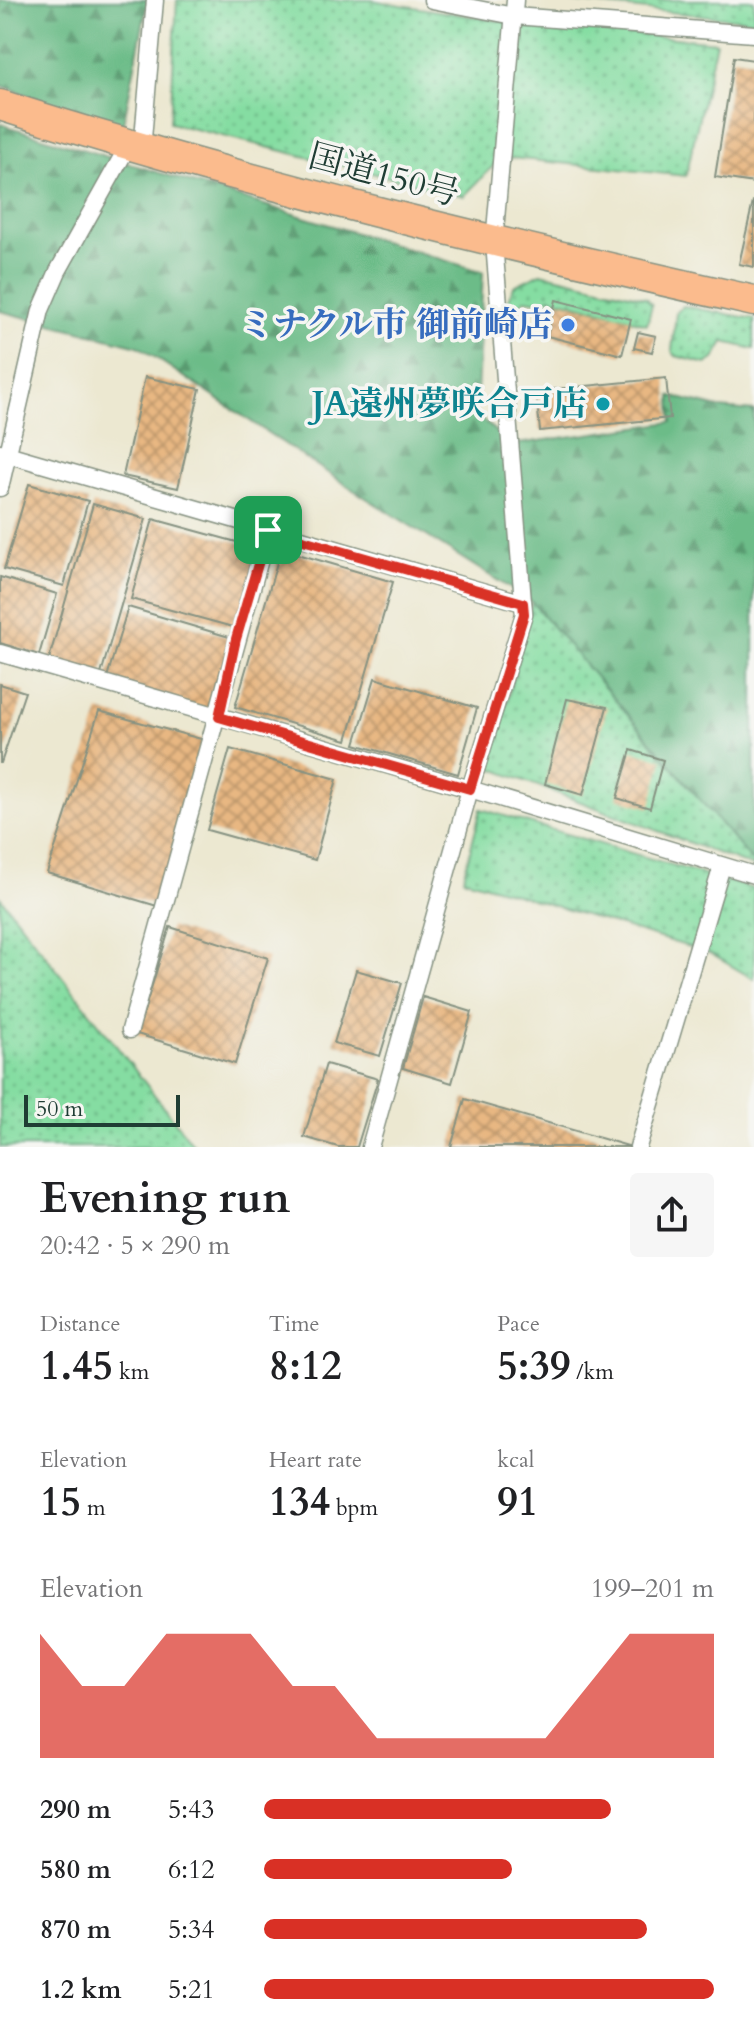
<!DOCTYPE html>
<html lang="en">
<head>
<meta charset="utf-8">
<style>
  body { margin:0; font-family:Cardo,"Noto Serif JP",serif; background:#f6f6f6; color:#202124; height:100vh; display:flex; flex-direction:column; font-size:30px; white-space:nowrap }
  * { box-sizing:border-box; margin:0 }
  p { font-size:26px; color:#757577 }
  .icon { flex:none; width:44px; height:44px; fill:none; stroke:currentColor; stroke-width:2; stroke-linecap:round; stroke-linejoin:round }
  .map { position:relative; height:1147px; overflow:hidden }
  .sheet { display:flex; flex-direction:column; background:#fff; flex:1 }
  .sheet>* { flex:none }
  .scale { position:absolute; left:24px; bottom:20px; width:156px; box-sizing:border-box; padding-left:8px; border:4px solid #1f3d34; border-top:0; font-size:22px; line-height:28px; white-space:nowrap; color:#1f3d34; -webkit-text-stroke:6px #f6f6f2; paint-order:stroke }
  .pin { position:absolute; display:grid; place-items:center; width:68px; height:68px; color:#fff; margin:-34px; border-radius:16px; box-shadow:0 4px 12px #0006 }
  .round { display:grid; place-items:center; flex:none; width:84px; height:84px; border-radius:8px; background:#f6f6f6 }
  .summary { display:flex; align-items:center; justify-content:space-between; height:136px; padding:0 40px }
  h1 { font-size:44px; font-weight:600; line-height:60px }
  .metrics { display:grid; grid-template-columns:repeat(3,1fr); gap:12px; height:136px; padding:8px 40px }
  .metrics div { display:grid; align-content:center }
  .metrics b { font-size:40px; font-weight:600 }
  .metrics small { font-size:22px; font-weight:400 }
  .metrics p { font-size:22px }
  .chart { height:224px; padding:16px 40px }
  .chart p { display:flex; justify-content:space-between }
  .chart svg { width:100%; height:144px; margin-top:8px; fill:#d93025; opacity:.7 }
  ul { padding:0 40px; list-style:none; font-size:26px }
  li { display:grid; grid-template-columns:128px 96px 1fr; align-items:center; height:60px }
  li i { height:20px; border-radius:10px; background:#d93025 }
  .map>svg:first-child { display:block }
  .grass { fill:url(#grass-dots); stroke:#528d6b; stroke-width:2 }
  .forest { fill:url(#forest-firs); stroke:#467c5e; stroke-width:2 }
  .building { fill:url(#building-cross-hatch) }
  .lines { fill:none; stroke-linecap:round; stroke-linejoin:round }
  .street-casing { stroke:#869282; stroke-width:19 }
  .highway-casing { stroke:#869282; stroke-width:33 }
  .street { stroke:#fff; stroke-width:16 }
  .highway { stroke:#fbbb8d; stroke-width:30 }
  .route-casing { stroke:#fff; stroke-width:16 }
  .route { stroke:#d93025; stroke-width:10 }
  .shop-dot { fill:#3f7fe0; stroke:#f6f6f2; stroke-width:3 }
  .culture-dot { fill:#0f9aa8; stroke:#f6f6f2; stroke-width:3 }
  .labels { text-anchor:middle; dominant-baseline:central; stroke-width:7; stroke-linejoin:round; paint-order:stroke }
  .street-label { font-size:34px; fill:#1f3d34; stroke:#f6f6f2 }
  .shop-label { font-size:34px; font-weight:bold; fill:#366cbe; stroke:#f6f6f2; text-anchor:end }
  .culture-label { font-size:34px; font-weight:bold; fill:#0d838f; stroke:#f6f6f2; text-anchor:end }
</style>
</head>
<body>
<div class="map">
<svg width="754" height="1147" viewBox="0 0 754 1147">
  <defs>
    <pattern id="grass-dots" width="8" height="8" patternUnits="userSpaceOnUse" patternTransform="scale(2)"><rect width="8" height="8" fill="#85dda2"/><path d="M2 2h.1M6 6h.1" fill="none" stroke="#6cb485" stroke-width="1.8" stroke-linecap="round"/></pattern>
    <pattern id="forest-firs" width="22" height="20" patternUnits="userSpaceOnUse" patternTransform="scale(2)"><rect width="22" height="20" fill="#6cbc88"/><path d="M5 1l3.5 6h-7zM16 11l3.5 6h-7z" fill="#589a70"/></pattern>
    <pattern id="building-cross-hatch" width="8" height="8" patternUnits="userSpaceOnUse" patternTransform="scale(2)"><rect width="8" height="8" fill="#e8b782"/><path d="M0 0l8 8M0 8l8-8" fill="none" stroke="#bb966b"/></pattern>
  </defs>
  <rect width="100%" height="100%" fill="#f6f6f2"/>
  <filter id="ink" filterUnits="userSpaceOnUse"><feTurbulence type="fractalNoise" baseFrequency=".0125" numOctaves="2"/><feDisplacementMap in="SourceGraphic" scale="16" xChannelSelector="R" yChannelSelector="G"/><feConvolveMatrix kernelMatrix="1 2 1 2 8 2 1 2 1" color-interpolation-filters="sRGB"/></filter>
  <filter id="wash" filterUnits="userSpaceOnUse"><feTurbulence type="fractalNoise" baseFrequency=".006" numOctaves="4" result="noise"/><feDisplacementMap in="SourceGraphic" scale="32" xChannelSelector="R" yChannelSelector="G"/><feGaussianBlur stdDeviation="1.8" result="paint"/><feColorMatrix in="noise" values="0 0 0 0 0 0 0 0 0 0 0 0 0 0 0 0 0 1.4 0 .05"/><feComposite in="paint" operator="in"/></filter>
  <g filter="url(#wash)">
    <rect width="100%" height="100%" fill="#ece8d1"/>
    <!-- grass -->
    <g class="grass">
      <path d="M177,0h194l128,21 217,21 -30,134 -184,-19 -38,39 -294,-73z"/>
      <path d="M547,0h207v21l-14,-2z"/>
      <path d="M541,273l105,25 6,7 -5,19 -97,-27 -3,5 -22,-3 -17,20 -1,-15 7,-18z"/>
      <path d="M683,306l71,13v30l-30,-7 -10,17 -8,5 -30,-8 -4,-5 4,-38z"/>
      <path d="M532,602l222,261v4l-264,-99z"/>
      <path d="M481,809l273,80v90l-45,-26 -246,-75z"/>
      <path d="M0,897l195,250h-195z"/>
    </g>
    <!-- forest -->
    <g class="forest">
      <path d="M0,0h148l-26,130 -122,-45z"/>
      <path d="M0,124l483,148 -7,142 35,31 161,-23 -1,-26 48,12 35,3v452l-222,-261 -177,-111 -217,-145 -138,-35z"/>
    </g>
    <g id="blocks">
      <!-- building -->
      <g class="building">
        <path d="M734,57l20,3v123l-39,-6z"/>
        <path d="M753,202h1v65l-15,-3z"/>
        <path d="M556,300l75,19 -9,36 -75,-19z"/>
        <path d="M638,332l18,4 -4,16 -18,-4z"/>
        <path d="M145,377l55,12 -22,99 -55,-12z"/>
        <path d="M666,378l4,40 -130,13 -4,-40z"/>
        <path d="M29,484l59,17 -24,85 -60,-17z"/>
        <path d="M93,504l53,15 -47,162 -52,-15z"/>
        <path d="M153,519l109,30 -22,80 -109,-30z"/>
        <path d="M281,549l112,33 -46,158 -112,-33z"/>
        <path d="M0,577l57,17 -18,61 -39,-12z"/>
        <path d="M128,607l108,32 -24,77 -107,-32z"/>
        <path d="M375,678l102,30 -19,66 -103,-30z"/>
        <path d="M0,684l25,8 -24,71h-1z"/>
        <path d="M567,699l40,8 -24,88 -38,-11z"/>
        <path d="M99,711l113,31 -55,164 -110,-33z"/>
        <path d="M230,749l107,30 -22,81 -108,-30z"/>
        <path d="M631,750l32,10 -13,48 -33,-10z"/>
        <path d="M170,927l98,31 -33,106 -98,-30z"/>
        <path d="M356,970l46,13 -22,73 -46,-13z"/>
        <path d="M423,997l49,15 -20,71 -49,-15z"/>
        <path d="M326,1064l52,15 -21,68h-19l-34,-10z"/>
        <path d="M465,1099l163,47v1h-177z"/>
      </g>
    </g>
  </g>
  <g filter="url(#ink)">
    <use href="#blocks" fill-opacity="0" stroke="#869282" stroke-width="2"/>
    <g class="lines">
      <!-- street casing -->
      <g class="street-casing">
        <g id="street">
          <path d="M432,0l82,16 240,18"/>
          <path d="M515,0l-21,243 30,371 -54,175 284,86"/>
          <path d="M142,150l13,-150"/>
          <path d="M0,452l523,151"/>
          <path d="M0,488l41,-178 17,-39 70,-125"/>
          <path d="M0,653l470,136 -100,358"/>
          <path d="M130,1030l138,-500"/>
          <path d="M638,1147l84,-281"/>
        </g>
      </g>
      <!-- highway casing -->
      <g class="highway-casing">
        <path id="highway" d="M0,105c248,79 500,139 754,196"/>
      </g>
      <!-- street -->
      <use href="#street" class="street"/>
      <!-- highway -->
      <use href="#highway" class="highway"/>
    </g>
  </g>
  <g class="lines" filter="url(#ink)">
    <!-- route casing -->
    <g class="route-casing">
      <path id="route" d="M268,530l255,73 1,11 -54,175 -251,-72 17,-78z"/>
    </g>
    <!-- route -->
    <use href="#route" class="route"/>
  </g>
  <!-- markers -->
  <circle class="shop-dot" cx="568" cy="325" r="8"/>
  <circle class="culture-dot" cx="603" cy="404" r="8"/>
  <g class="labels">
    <!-- street labels -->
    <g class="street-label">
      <text transform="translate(384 175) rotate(15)">国道150号</text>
    </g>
    <!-- shop labels -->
    <g class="shop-label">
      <text x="552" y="325">ミナクル市 御前崎店</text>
    </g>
    <!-- culture labels -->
    <g class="culture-label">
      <text x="587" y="404">JA遠州夢咲合戸店</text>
    </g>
  </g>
</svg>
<div class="scale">50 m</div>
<div class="pin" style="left:268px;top:530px;background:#1e9e55"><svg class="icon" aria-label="arrive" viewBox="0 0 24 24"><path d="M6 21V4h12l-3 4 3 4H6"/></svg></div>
</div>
<section class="sheet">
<div class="summary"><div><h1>Evening run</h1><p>20:42 · 5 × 290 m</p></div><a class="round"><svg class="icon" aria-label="share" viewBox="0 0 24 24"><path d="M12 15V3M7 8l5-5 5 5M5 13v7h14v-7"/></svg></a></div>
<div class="metrics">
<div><p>Distance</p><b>1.45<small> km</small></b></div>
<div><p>Time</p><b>8:12</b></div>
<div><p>Pace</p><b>5:39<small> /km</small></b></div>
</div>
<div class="metrics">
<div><p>Elevation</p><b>15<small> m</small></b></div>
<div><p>Heart rate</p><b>134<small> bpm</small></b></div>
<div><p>kcal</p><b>91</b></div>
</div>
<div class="chart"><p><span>Elevation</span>199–201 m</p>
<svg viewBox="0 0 160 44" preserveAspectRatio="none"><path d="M0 44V6L10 22L20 22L30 6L40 6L50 6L60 22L70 22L80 38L90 38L100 38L110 38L120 38L130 22L140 6L150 6L160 6V44z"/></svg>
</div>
<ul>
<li><b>290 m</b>5:43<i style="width:77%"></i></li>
<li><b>580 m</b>6:12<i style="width:55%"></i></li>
<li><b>870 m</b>5:34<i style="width:85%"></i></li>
<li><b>1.2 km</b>5:21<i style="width:100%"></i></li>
</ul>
</section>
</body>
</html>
